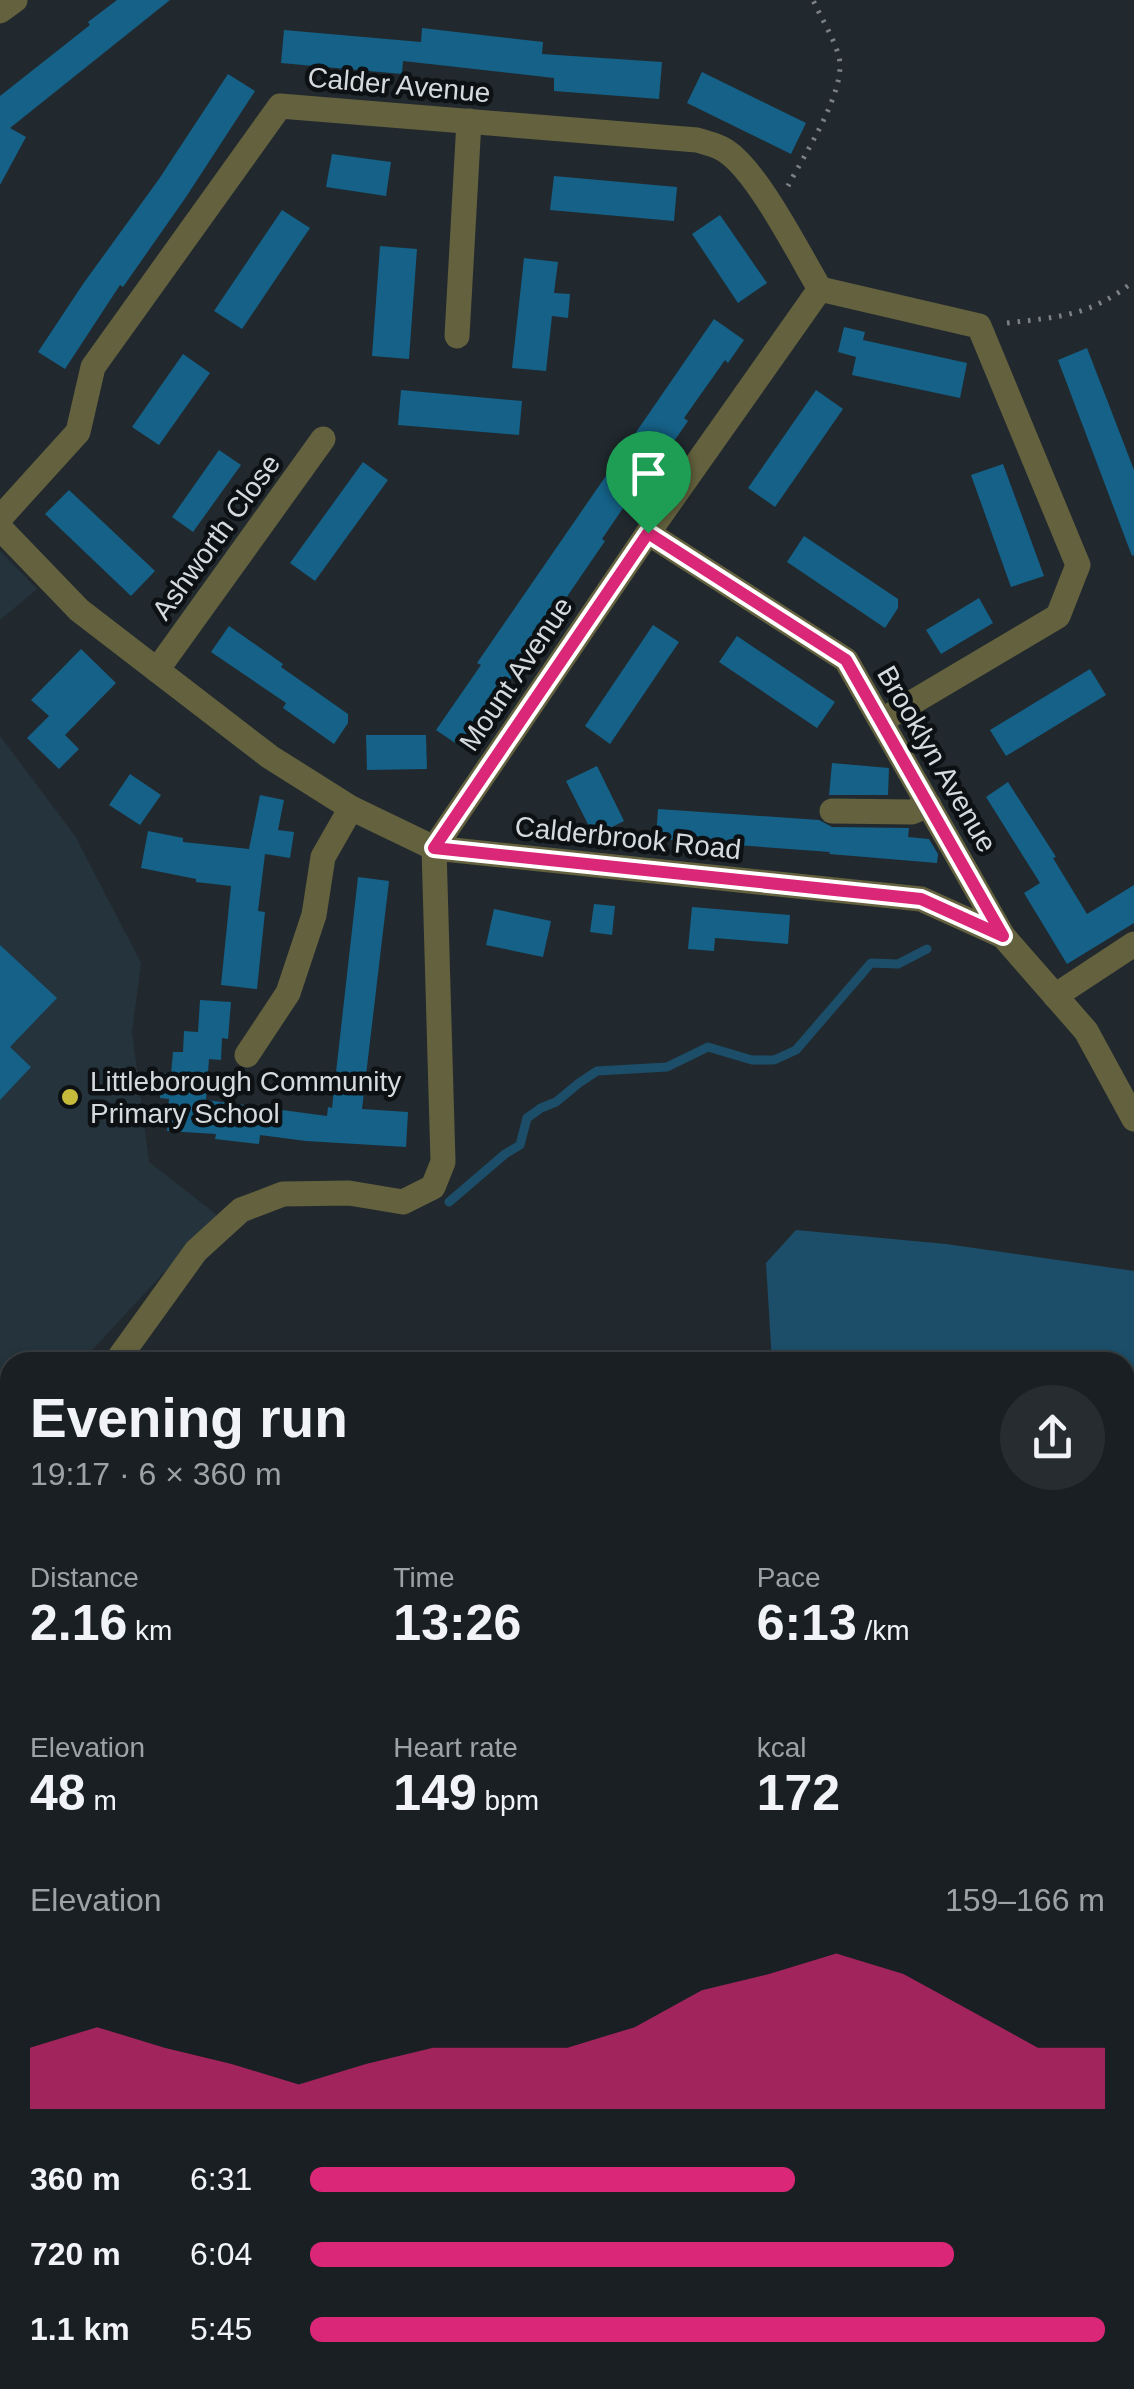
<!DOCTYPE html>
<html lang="en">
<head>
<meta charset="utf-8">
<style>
  body { margin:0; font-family:Helvetica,sans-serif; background:#262c2f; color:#f1f3f6; height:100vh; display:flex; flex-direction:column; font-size:38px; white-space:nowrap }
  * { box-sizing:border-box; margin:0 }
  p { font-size:32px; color:#9fa2a5 }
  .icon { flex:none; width:55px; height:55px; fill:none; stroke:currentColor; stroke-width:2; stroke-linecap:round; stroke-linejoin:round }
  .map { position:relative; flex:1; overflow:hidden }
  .sheet { position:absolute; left:0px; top:1352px; width:1135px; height:1038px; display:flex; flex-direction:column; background:#191f22; border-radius:30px 30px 0 0; box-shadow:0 2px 8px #0004,0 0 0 2px #373d40 }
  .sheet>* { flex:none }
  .pin { position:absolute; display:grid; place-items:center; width:85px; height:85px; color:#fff; margin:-102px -42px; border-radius:50% 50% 50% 0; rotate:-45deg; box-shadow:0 0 10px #0007 }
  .pin .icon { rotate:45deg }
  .round { display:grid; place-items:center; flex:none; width:105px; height:105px; border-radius:52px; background:#262c2f }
  .overview { display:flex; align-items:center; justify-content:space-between; height:170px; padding:0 30px }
  h1 { font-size:55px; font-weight:600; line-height:75px }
  .metrics { display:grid; grid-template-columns:repeat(3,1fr); gap:15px; height:170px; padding:10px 30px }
  .metrics div { display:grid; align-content:center }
  .metrics b { font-size:50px; font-weight:600 }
  .metrics small { font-size:28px; font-weight:400 }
  .metrics p { font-size:28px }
  .chart { height:280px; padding:20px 30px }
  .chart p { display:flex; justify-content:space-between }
  .chart svg { width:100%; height:180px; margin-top:10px; fill:#db2777; opacity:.7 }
  ul { padding:0 30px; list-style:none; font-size:32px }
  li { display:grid; grid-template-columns:160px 120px 1fr; align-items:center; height:75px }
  li i { height:25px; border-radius:12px; background:#db2777 }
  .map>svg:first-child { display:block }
  .built { fill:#25333c }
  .green { fill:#4f4800 }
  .water { fill:#1c4e69 }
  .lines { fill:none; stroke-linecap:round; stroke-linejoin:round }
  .stream { stroke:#1c4e69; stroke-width:9 }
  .building { fill:#156187 }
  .path { stroke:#7b8186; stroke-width:5; stroke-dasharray:2.5 8; stroke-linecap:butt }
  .minor { stroke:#64613e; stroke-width:25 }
  .route-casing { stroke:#fff; stroke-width:20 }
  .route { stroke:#db2777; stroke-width:12 }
  .poi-dot { fill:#c7bb3c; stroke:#0d1113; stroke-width:4 }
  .labels { text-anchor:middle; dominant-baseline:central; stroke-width:9; stroke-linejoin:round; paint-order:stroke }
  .street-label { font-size:28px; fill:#d5dade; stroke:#0d1113 }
  .poi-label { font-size:28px; fill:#d5dade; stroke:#0d1113; text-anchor:start }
</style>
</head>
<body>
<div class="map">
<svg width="1134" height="2389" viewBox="0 0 1134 2389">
  <rect width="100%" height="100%" fill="#21292e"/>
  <!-- built -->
  <g class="built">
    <path d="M0,551l37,38 -37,31z"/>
    <path d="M0,736l75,100 66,127 -9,69 17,130 68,53 -136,147h-71v50l-10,7z"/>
  </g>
  <!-- green -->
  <g class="green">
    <path d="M10,2083v193l-10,-1v-189z"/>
    <path d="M1125,2179l9,43v128l-9,4z"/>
    <path d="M559,2380h497l-24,9h-447z"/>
  </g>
  <!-- water -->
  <path class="water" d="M796,1230l150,14 188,27v486l-9,-5v-390h-353l-6,-99z"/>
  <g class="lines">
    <!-- stream -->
    <path class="stream" d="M449,1202l56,-48 15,-9 7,-27 14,-10 15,-6 23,-19 18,-12 70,-4 41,-20 44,13h22l22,-10 75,-87 27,1 29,-15"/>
  </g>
  <!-- building -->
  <g class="building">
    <path d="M117,0h53l-160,128 16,9 -26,48v-89l90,-71 -2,-3z"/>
    <path d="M422,28l121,14 -1,12 120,8 -3,37 -105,-8v-13l-151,-17 -1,13 -121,-11 3,-33 137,12z"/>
    <path d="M702,72l104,51 -15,31 -104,-51z"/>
    <path d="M228,74l27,17 -69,106 -63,90 -3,-2 -55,84 -27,-17 45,-68 76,-105z"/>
    <path d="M332,154l59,8 -5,34 -60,-9z"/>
    <path d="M554,176l123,11 -3,34 -124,-11z"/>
    <path d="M282,210l28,18 -68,101 -28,-18z"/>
    <path d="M720,215l47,68 -29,20 -46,-69z"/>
    <path d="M380,246l37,3 -8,110 -37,-3z"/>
    <path d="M524,258l34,4 -4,31 16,1 -2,24 -16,-2 -6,55 -34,-3z"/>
    <path d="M714,319l30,21 -16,23 -3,-3 -41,58 4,3 -45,65 -3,-3 -38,56 3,2 -41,60 -4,-2 -38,54 4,3 -62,93 -28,-19 45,-65 -4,-2z"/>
    <path d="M844,327l21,5 -2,8 104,23 -7,35 -108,-23 4,-18 -18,-5z"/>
    <path d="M1087,348l47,122v85l-2,1 -74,-196z"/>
    <path d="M183,354l27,19 -51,72 -27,-18z"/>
    <path d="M401,390l121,11 -3,34 -121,-10z"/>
    <path d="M816,390l27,19 -68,98 -27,-19z"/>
    <path d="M219,450l22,15 -48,67 -21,-15z"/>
    <path d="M363,462l25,18 -73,101 -25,-18z"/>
    <path d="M1003,464l41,112 -33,11 -40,-112z"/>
    <path d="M69,490l86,81 -24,25 -86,-82z"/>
    <path d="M804,536l94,63v9l-13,20 -98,-66z"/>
    <path d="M180,570l18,13 -15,21 -18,-12z"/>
    <path d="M979,598l14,25 -52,31 -15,-24z"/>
    <path d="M653,625l26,17 -69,102 -25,-18z"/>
    <path d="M229,626l54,38 -2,3 67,47v9l-14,21 -51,-36 3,-5 -75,-51z"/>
    <path d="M737,636l98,66 -18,26 -98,-66z"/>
    <path d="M81,649l35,34 -51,52 14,14 -20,20 -32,-31 22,-22 -18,-16z"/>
    <path d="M1090,669l16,26 -100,61 -16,-26z"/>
    <path d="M366,735h60l1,34 -60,1z"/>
    <path d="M832,763l57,5 -1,27h-59z"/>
    <path d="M597,766l27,55 -30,15 -28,-55z"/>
    <path d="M130,774l31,21 -21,30 -31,-20z"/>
    <path d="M1008,782l48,75 -3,1 34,56 47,-29v38l-67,41 -43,-71 16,-10 -54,-86z"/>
    <path d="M260,795l24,5 -6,30 16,2 -4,26 -25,-4 -7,57 7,1 -8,77 -36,-4 10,-99 -35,-4v-3l-55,-11 7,-37 35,7v4l66,7z"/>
    <path d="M658,809l161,11 13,7 77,1 -1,9 21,2 9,15 -1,9 -108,-9 1,-2 -174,-13z"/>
    <path d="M358,877l31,4 -27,228 46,3 -2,35 -100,-6 -46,-6 -1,9 -44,-5 1,-5 -49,-3 2,-32 -9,-1 1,-25 10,1 2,-22h10l1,-21 14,1 2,-32 31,2 -3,37 -6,-1 -1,22 -12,-1 -3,41 121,16 1,-9 4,1z"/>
    <path d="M594,904l21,2 -3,29 -22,-3z"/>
    <path d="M692,907l98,8 -2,29 -73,-6 -1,13 -26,-2z"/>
    <path d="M494,909l57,12 -8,36 -57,-12z"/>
    <path d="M0,945l57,53 -47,49 21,20 -31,33z"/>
  </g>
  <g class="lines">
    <!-- path -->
    <g class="path">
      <path d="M788,186c16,-31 59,-96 51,-129 -5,-19 -18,-39 -26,-57"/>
      <path d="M1007,323c52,-6 84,-7 127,-42"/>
    </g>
    <!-- minor -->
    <g class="minor">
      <path d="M0,11l15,-11"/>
      <path d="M820,289l159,37 99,239 -20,51 -177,105"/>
      <path d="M457,336l12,-215"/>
      <path d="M0,518l78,-86 15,-65 187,-261 417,34c9,3 21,5 29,11 32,21 73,103 94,138"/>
      <path d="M0,528l79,82 191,147 81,51 83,40 487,51 82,37 83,95 48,88"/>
      <path d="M648,533l198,127 157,276"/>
      <path d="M157,670l166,-231"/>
      <path d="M832,811l80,1 17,-7"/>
      <path d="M434,848l214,-315 172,-244"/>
      <path d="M1055,996l79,-52"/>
      <path d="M247,1055l41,-62 26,-78 9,-58 28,-49"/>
      <path d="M116,1362l80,-111 45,-41 42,-16 66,-1 54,9 30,-15 10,-25 -9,-314"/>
      <path d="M0,1454l10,13"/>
      <path d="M0,1529l10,-13"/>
    </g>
  </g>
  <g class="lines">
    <!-- route casing -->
    <g class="route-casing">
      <path id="route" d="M648,533l198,127 157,276 -82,-37 -487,-51z"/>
    </g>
    <!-- route -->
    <use href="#route" class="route"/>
  </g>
  <!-- markers -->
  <circle class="poi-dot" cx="70" cy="1097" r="10"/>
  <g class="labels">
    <!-- street labels -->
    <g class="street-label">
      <text transform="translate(399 85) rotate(5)">Calder Avenue</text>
      <text transform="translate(216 537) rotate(-54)">Ashworth Close</text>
      <text transform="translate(516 674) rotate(-56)">Mount Avenue</text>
      <text transform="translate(937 759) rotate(60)">Brooklyn Avenue</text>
      <text transform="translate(628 838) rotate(6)">Calderbrook Road</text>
    </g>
    <!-- poi labels -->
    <g class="poi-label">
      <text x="90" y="1081">Littleborough Community<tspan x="90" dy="32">Primary School</tspan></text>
    </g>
  </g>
</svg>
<div class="pin" style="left:648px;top:533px;background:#1e9e55"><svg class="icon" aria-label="arrive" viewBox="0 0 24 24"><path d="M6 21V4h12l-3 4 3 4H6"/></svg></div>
<section class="sheet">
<div class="overview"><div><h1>Evening run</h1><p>19:17 · 6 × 360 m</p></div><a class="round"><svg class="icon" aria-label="share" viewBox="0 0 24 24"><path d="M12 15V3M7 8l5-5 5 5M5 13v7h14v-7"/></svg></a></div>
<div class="metrics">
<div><p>Distance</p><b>2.16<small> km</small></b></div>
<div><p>Time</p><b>13:26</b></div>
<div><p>Pace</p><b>6:13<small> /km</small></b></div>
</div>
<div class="metrics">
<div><p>Elevation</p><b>48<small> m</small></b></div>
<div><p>Heart rate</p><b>149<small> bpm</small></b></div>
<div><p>kcal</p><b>172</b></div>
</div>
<div class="chart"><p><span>Elevation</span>159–166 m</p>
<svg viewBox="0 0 160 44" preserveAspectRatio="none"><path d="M0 44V29L10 24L20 29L30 33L40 38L50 33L60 29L70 29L80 29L90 24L100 15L110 11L120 6L130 11L140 20L150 29L160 29V44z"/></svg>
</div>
<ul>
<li><b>360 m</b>6:31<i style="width:61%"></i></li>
<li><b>720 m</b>6:04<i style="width:81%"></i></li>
<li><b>1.1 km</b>5:45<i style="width:100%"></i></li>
</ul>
</section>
</div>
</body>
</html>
